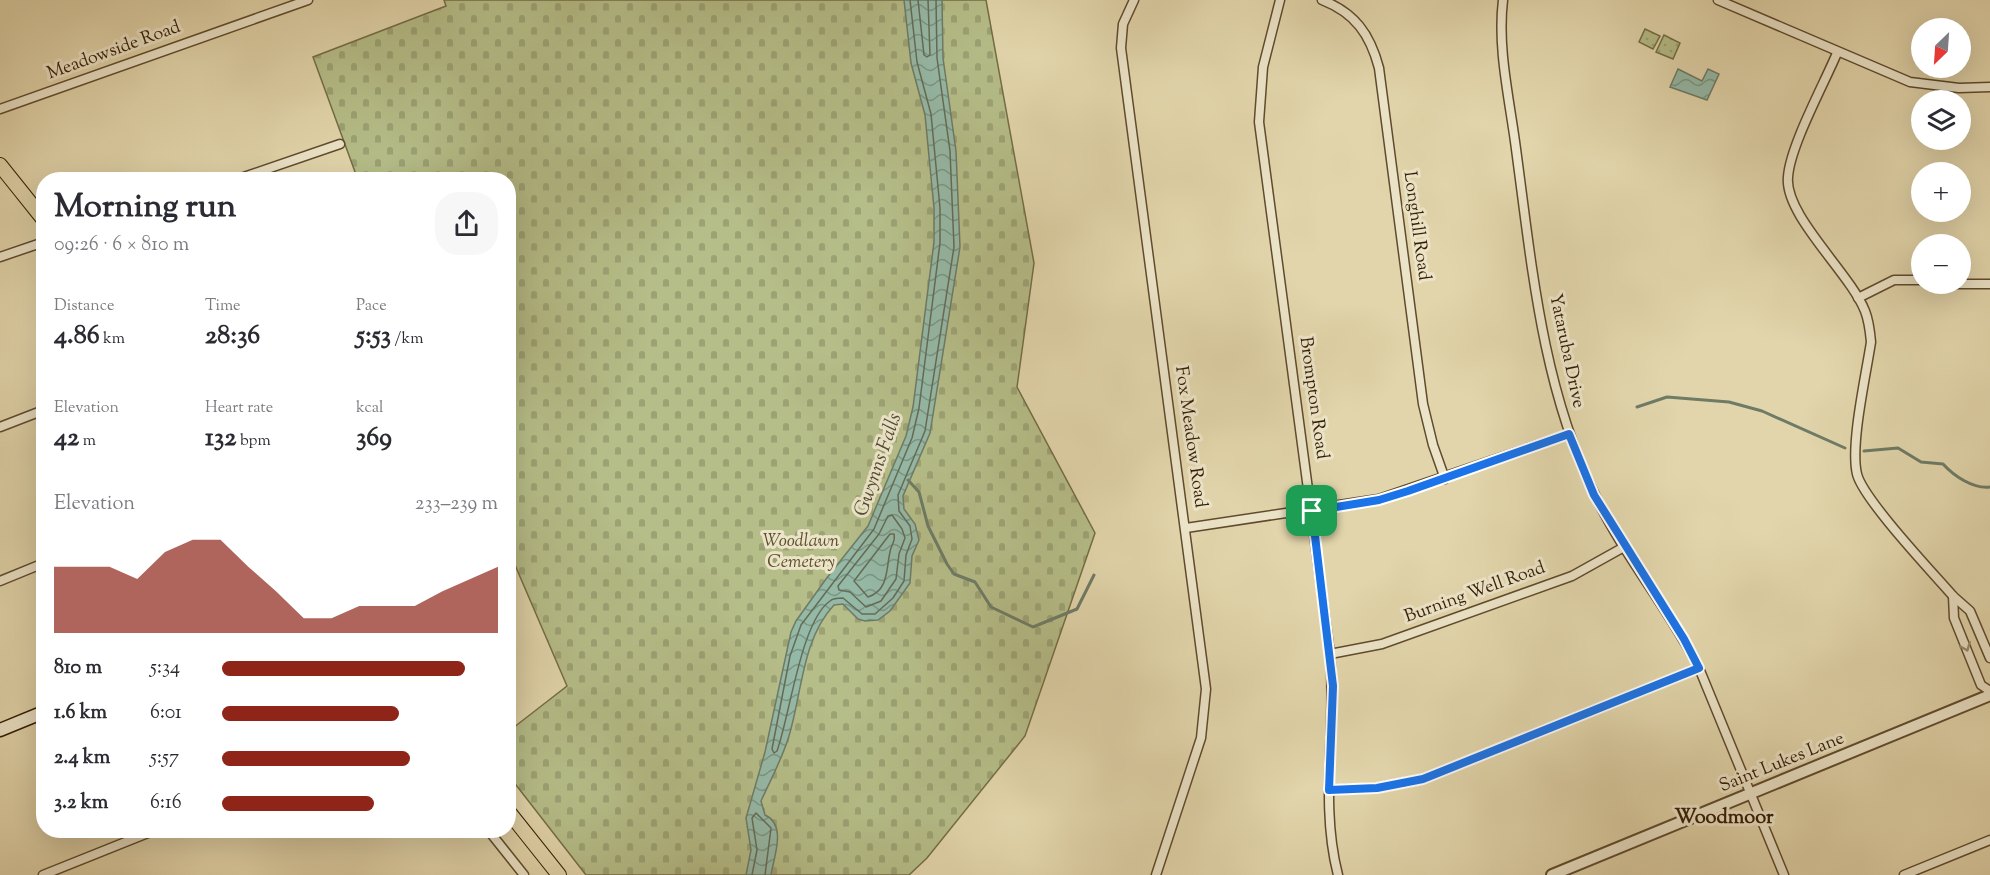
<!DOCTYPE html>
<html lang="en">
<head>
<meta charset="utf-8">
<style>
  body { margin:0; font-family:"Sorts Mill Goudy",serif; background:#f7f7f7; color:#2b2b33; height:100vh; display:flex; flex-direction:column; font-size:22px; white-space:nowrap }
  * { box-sizing:border-box; margin:0 }
  p { font-size:20px; color:#7c7c81 }
  .icon { flex:none; width:33px; height:33px; fill:none; stroke:currentColor; stroke-width:2; stroke-linecap:round; stroke-linejoin:round }
  .map { position:relative; flex:1; overflow:hidden }
  .side { position:absolute; left:36px; top:172px; width:480px; height:666px; display:flex; flex-direction:column; background:#fff; border-radius:24px; box-shadow:0 6px 24px #0002 }
  .side>* { flex:none }
  .needle { width:39px; rotate:205deg }
  .controls { position:absolute; left:1911px; top:18px; display:grid; gap:12px }
  .controls a { display:grid; place-items:center; width:60px; height:60px; border-radius:50%; background:#fff; box-shadow:0 6px 24px #0002; font-size:30px }
  .pin { position:absolute; display:grid; place-items:center; width:51px; height:51px; color:#fff; margin:-26px; border-radius:12px; box-shadow:0 3px 9px #0006 }
  .round { display:grid; place-items:center; flex:none; width:63px; height:63px; border-radius:24px; background:#f7f7f7 }
  .summary { display:flex; align-items:center; justify-content:space-between; height:102px; padding:0 18px }
  h1 { font-size:33px; font-weight:800; line-height:45px }
  .stats { display:grid; grid-template-columns:repeat(3,1fr); gap:9px; height:102px; padding:6px 18px }
  .stats div { display:grid; align-content:center }
  .stats b { font-size:26px; font-weight:800 }
  .stats small { font-size:16px; font-weight:400 }
  .stats p { font-size:16px }
  .chart { height:168px; padding:12px 18px }
  .chart p { display:flex; justify-content:space-between }
  .chart svg { width:100%; height:108px; margin-top:6px; fill:#8f2418; opacity:.7 }
  ul { padding:0 18px; list-style:none; font-size:20px }
  li { display:grid; grid-template-columns:96px 72px 1fr; align-items:center; height:45px }
  li i { height:15px; border-radius:8px; background:#8f2418 }
  .map>svg:first-child { display:block }
  .grass { fill:url(#grass-dots); stroke:#746d46; stroke-width:1.5 }
  .cemetery { fill:url(#cemetery-stones); stroke:#746d46; stroke-width:1.5 }
  .water { fill:url(#water-waves); stroke:#6e7b66; stroke-width:1.5 }
  .lines { fill:none; stroke-linecap:round; stroke-linejoin:round }
  .shore { stroke:#646b56; stroke-width:1.5 }
  .stream { stroke:#6e7b66; stroke-width:3 }
  .minor-casing { stroke:#5f4b2e; stroke-width:11 }
  .tertiary-casing { stroke:#5f4b2e; stroke-width:14 }
  .secondary-casing { stroke:#331d04; stroke-width:15 }
  .primary-casing { stroke:#331d04; stroke-width:16 }
  .minor { stroke:#ece4c8; stroke-width:8 }
  .tertiary { stroke:#ece4c8; stroke-width:10 }
  .secondary { stroke:#ece4c8; stroke-width:12 }
  .primary { stroke:#e2d5ab; stroke-width:14 }
  .oneway { stroke:#998a70 }
  .route-casing { stroke:#fff; stroke-width:12 }
  .route { stroke:#1a73e8; stroke-width:8 }
  .labels { text-anchor:middle; dominant-baseline:central; stroke-width:6; stroke-linejoin:round; paint-order:stroke }
  .street-label { font-size:18px; fill:#331d04; stroke:#ece4c8 }
  .park-label { font-size:18px; font-style:italic; fill:#5a4d2c; stroke:#ece4c8 }
  .water-label { font-size:20px; font-style:italic; fill:#504c35; stroke:#ece4c8 }
  .neighbourhood-label { font-size:20px; font-weight:bold; fill:#331d04; stroke:#ece4c8 }
</style>
</head>
<body>
<div class="map">
<svg width="1990" height="875" viewBox="0 0 1990 875">
  <defs>
    <pattern id="grass-dots" width="8" height="8" patternUnits="userSpaceOnUse" patternTransform="scale(1.5)"><rect width="8" height="8" fill="#b5bd88"/><path d="M2 2h.1M6 6h.1" fill="none" stroke="#9ca274" stroke-width="1.8" stroke-linecap="round"/></pattern>
    <pattern id="cemetery-stones" width="16" height="16" patternUnits="userSpaceOnUse" patternTransform="scale(1.5)"><rect width="16" height="16" fill="#b5bd88"/><path d="M2 7V4a2 2 0 0 1 4 0v3zM10 15v-3a2 2 0 0 1 4 0v3z" fill="#9ca274"/></pattern>
    <pattern id="water-waves" width="16" height="10" patternUnits="userSpaceOnUse" patternTransform="scale(1.5)"><rect width="16" height="10" fill="#95b9a7"/><path d="M0 5q4-4 8 0t8 0" fill="none" stroke="#7a9686"/></pattern>
  </defs>
  <rect width="100%" height="100%" fill="#e2d5ab"/>
  <filter id="stains"><feTurbulence type="fractalNoise" baseFrequency=".00333" numOctaves="4"/><feColorMatrix values="0 0 0 0 .2 0 0 0 0 .09 0 0 0 0 .02 0 0 0 .5 -.17"/></filter>
  <radialGradient id="worn" r=".72"><stop offset=".6" stop-color="#630" stop-opacity="0"/><stop offset="1" stop-color="#630" stop-opacity=".3"/></radialGradient>
  <!-- grass -->
  <g class="grass">
    <path d="M1645,29l15,7 -7,13 -14,-7z"/>
    <path d="M1664,35l16,8 -7,16 -17,-7z"/>
  </g>
  <!-- cemetery -->
  <path class="cemetery" d="M444,0h542l48,263 -17,124 78,146 -70,203 -98,122 -18,17h-323l-77,-99v-45l58,-45 -58,-135 -1,-371h-150l-45,-123 133,-51z"/>
  <!-- water -->
  <g class="water">
    <path d="M904,0h38l1,58 13,93 4,96 -30,186 -27,63 1,13 11,15 4,16 -7,16 -2,27 -20,28 -12,9 -13,1 -7,-2 -15,-15 -9,1c-32,34 -32,88 -45,131 -7,23 -18,43 -28,65l4,14c22,10 9,41 6,60h-25l5,-25 -5,-32 19,-66 26,-120 5,-11 30,-42 42,-53 38,-90 7,-29 21,-165v-34l-9,-93 -14,-52z"/>
    <path d="M1678,69l24,12 6,-12 11,5 -12,26 -37,-13z"/>
  </g>
  <g class="lines">
    <!-- shore -->
    <g class="shore">
      <path d="M910,0l7,62 14,52 9,94v35l-21,165 -7,30 -38,91 -73,96 -11,31 -18,93 2,4 3,-2c13,-36 24,-130 53,-150 3,-3 9,-3 13,-3l19,16h13l18,-16 11,-17 2,-26 6,-16 -2,-13 -11,-15 -1,-16 27,-64 29,-184 -4,-96 -13,-93 -1,-58"/>
      <path d="M918,0l6,55 3,2 3,-2 -2,-55"/>
      <path d="M892,515l10,14 3,9 -6,16 -3,25 -15,22 -15,6 -16,-15 -11,-2 -1,-4 41,-52 9,-18z"/>
      <path d="M890,534h4c2,7 -3,11 -4,18 -4,17 -1,38 -22,45l-14,-16z"/>
      <path d="M752,875l5,-25 -5,-32 4,-5 15,15 -6,47"/>
    </g>
    <!-- stream -->
    <g class="stream">
      <path d="M1637,407l30,-10 62,5 33,9 83,37"/>
      <path d="M1864,451l34,-3 23,14 22,2c11,12 30,25 47,23"/>
      <path d="M908,480l11,12 9,34 19,38 7,10 21,8 16,25 42,20 44,-18 17,-34"/>
    </g>
    <!-- minor casing -->
    <g class="minor-casing">
      <g id="minor">
        <path d="M1134,0l-11,24 -2,24 85,641 -5,49 -45,137"/>
        <path d="M1280,0l-17,67 -4,55 71,532c7,74 -11,148 8,221"/>
        <path d="M1322,0c33,13 48,34 57,68l44,336 10,41 12,34"/>
        <path d="M1503,0c-6,49 7,101 13,149 16,118 26,236 78,344 29,62 74,114 105,175l85,207"/>
        <path d="M1718,0l192,82 49,6 31,-1"/>
        <path d="M1837,53c-13,31 -47,93 -49,124 -4,38 62,96 77,134 4,10 5,20 6,31 -5,33 -21,103 -14,132 6,25 76,99 96,122l17,15 20,47"/>
        <path d="M0,109l308,-109"/>
        <path d="M235,180l105,-36"/>
        <path d="M0,257l44,-15"/>
        <path d="M1952,284h38"/>
        <path d="M1858,298l36,-18h28"/>
        <path d="M0,427l44,-17"/>
        <path d="M1186,528l193,-29 190,-65"/>
        <path d="M0,581l44,-18"/>
        <path d="M1953,596l1,22 27,67 9,6"/>
        <path d="M1330,654l52,-10 190,-68 52,-29"/>
        <path d="M1329,790l48,-2 46,-9 276,-111"/>
        <path d="M489,831l35,44"/>
        <path d="M43,875l110,-44"/>
        <path d="M1904,875l86,-35"/>
      </g>
    </g>
    <!-- tertiary casing -->
    <g class="tertiary-casing">
      <path id="tertiary" d="M1552,875l438,-180"/>
    </g>
    <!-- secondary casing -->
    <g class="secondary-casing">
      <path id="secondary" d="M0,730l44,-18"/>
    </g>
    <!-- primary casing -->
    <g class="primary-casing">
      <g id="primary">
        <path d="M0,165l44,55"/>
        <path d="M508,811l51,64"/>
      </g>
    </g>
    <!-- minor -->
    <use href="#minor" class="minor"/>
    <!-- tertiary -->
    <use href="#tertiary" class="tertiary"/>
    <!-- secondary -->
    <use href="#secondary" class="secondary"/>
    <!-- primary -->
    <use href="#primary" class="primary"/>
  </g>
  <!-- one-way arrows -->
  <defs><path id="oneway-chevron" d="M-2-3.5L2.5 0L-2 3.5" fill="none" stroke-width="1.6" stroke-linecap="round" stroke-linejoin="round" transform="scale(1.5)"/></defs>
  <use class="oneway" href="#oneway-chevron" transform="translate(1966 647) rotate(68)"/>
  <g class="lines">
    <!-- route casing -->
    <g class="route-casing">
      <path id="route" d="M1569,434l25,61 90,144 15,29 -276,111 -46,9 -48,2 4,-104 -21,-175 67,-11 29,-9z"/>
    </g>
    <!-- route -->
    <use href="#route" class="route"/>
  </g>
  <g class="labels">
    <!-- street labels -->
    <g class="street-label">
      <text transform="translate(114 51) rotate(-20)">Meadowside Road</text>
      <text transform="translate(1416 226) rotate(82)">Longhill Road</text>
      <text transform="translate(1566 351) rotate(78)">Yataruba Drive</text>
      <text transform="translate(1313 398) rotate(82)">Brompton Road</text>
      <text transform="translate(1190 437) rotate(82)">Fox Meadow Road</text>
      <text transform="translate(1475 593) rotate(-20)">Burning Well Road</text>
      <text transform="translate(1782 763) rotate(-22)">Saint Lukes Lane</text>
    </g>
    <!-- park labels -->
    <g class="park-label">
      <text x="801" y="542">Woodlawn<tspan x="801" dy="21">Cemetery</tspan></text>
    </g>
    <!-- water labels -->
    <g class="water-label">
      <text transform="translate(879 465) rotate(-71)">Gwynns Falls</text>
    </g>
    <!-- neighbourhood labels -->
    <g class="neighbourhood-label">
      <text x="1724" y="818">Woodmoor</text>
    </g>
  </g>
  <rect width="100%" height="100%" filter="url(#stains)"/>
  <rect width="100%" height="100%" fill="url(#worn)"/>
</svg>
<div class="controls">
<a><svg class="needle" viewBox="-14 -14 28 28"><path d="M0-13l5 13h-10z" fill="#e53935"/><path d="M0 13l5-13h-10z" fill="#7c7c81"/></svg></a>
<a><svg class="icon" aria-label="layers" viewBox="0 0 24 24"><path d="M12 4l9 5-9 5-9-5zM3 14l9 5 9-5"/></svg></a>
<a>+</a>
<a>−</a>
</div>
<div class="pin" style="left:1312px;top:511px;background:#1e9e55"><svg class="icon" aria-label="arrive" viewBox="0 0 24 24"><path d="M6 21V4h12l-3 4 3 4H6"/></svg></div>
<section class="side">
<div class="summary"><div><h1>Morning run</h1><p>09:26 · 6 × 810 m</p></div><a class="round"><svg class="icon" aria-label="share" viewBox="0 0 24 24"><path d="M12 15V3M7 8l5-5 5 5M5 13v7h14v-7"/></svg></a></div>
<div class="stats">
<div><p>Distance</p><b>4.86<small> km</small></b></div>
<div><p>Time</p><b>28:36</b></div>
<div><p>Pace</p><b>5:53<small> /km</small></b></div>
</div>
<div class="stats">
<div><p>Elevation</p><b>42<small> m</small></b></div>
<div><p>Heart rate</p><b>132<small> bpm</small></b></div>
<div><p>kcal</p><b>369</b></div>
</div>
<div class="chart"><p><span>Elevation</span>233–239 m</p>
<svg viewBox="0 0 160 44" preserveAspectRatio="none"><path d="M0 44V17L10 17L20 17L30 22L40 11L50 6L60 6L70 17L80 27L90 38L100 38L110 33L120 33L130 33L140 27L150 22L160 17V44z"/></svg>
</div>
<ul>
<li><b>810 m</b>5:34<i style="width:88%"></i></li>
<li><b>1.6 km</b>6:01<i style="width:64%"></i></li>
<li><b>2.4 km</b>5:57<i style="width:68%"></i></li>
<li><b>3.2 km</b>6:16<i style="width:55%"></i></li>
</ul>
</section>
</div>
</body>
</html>
